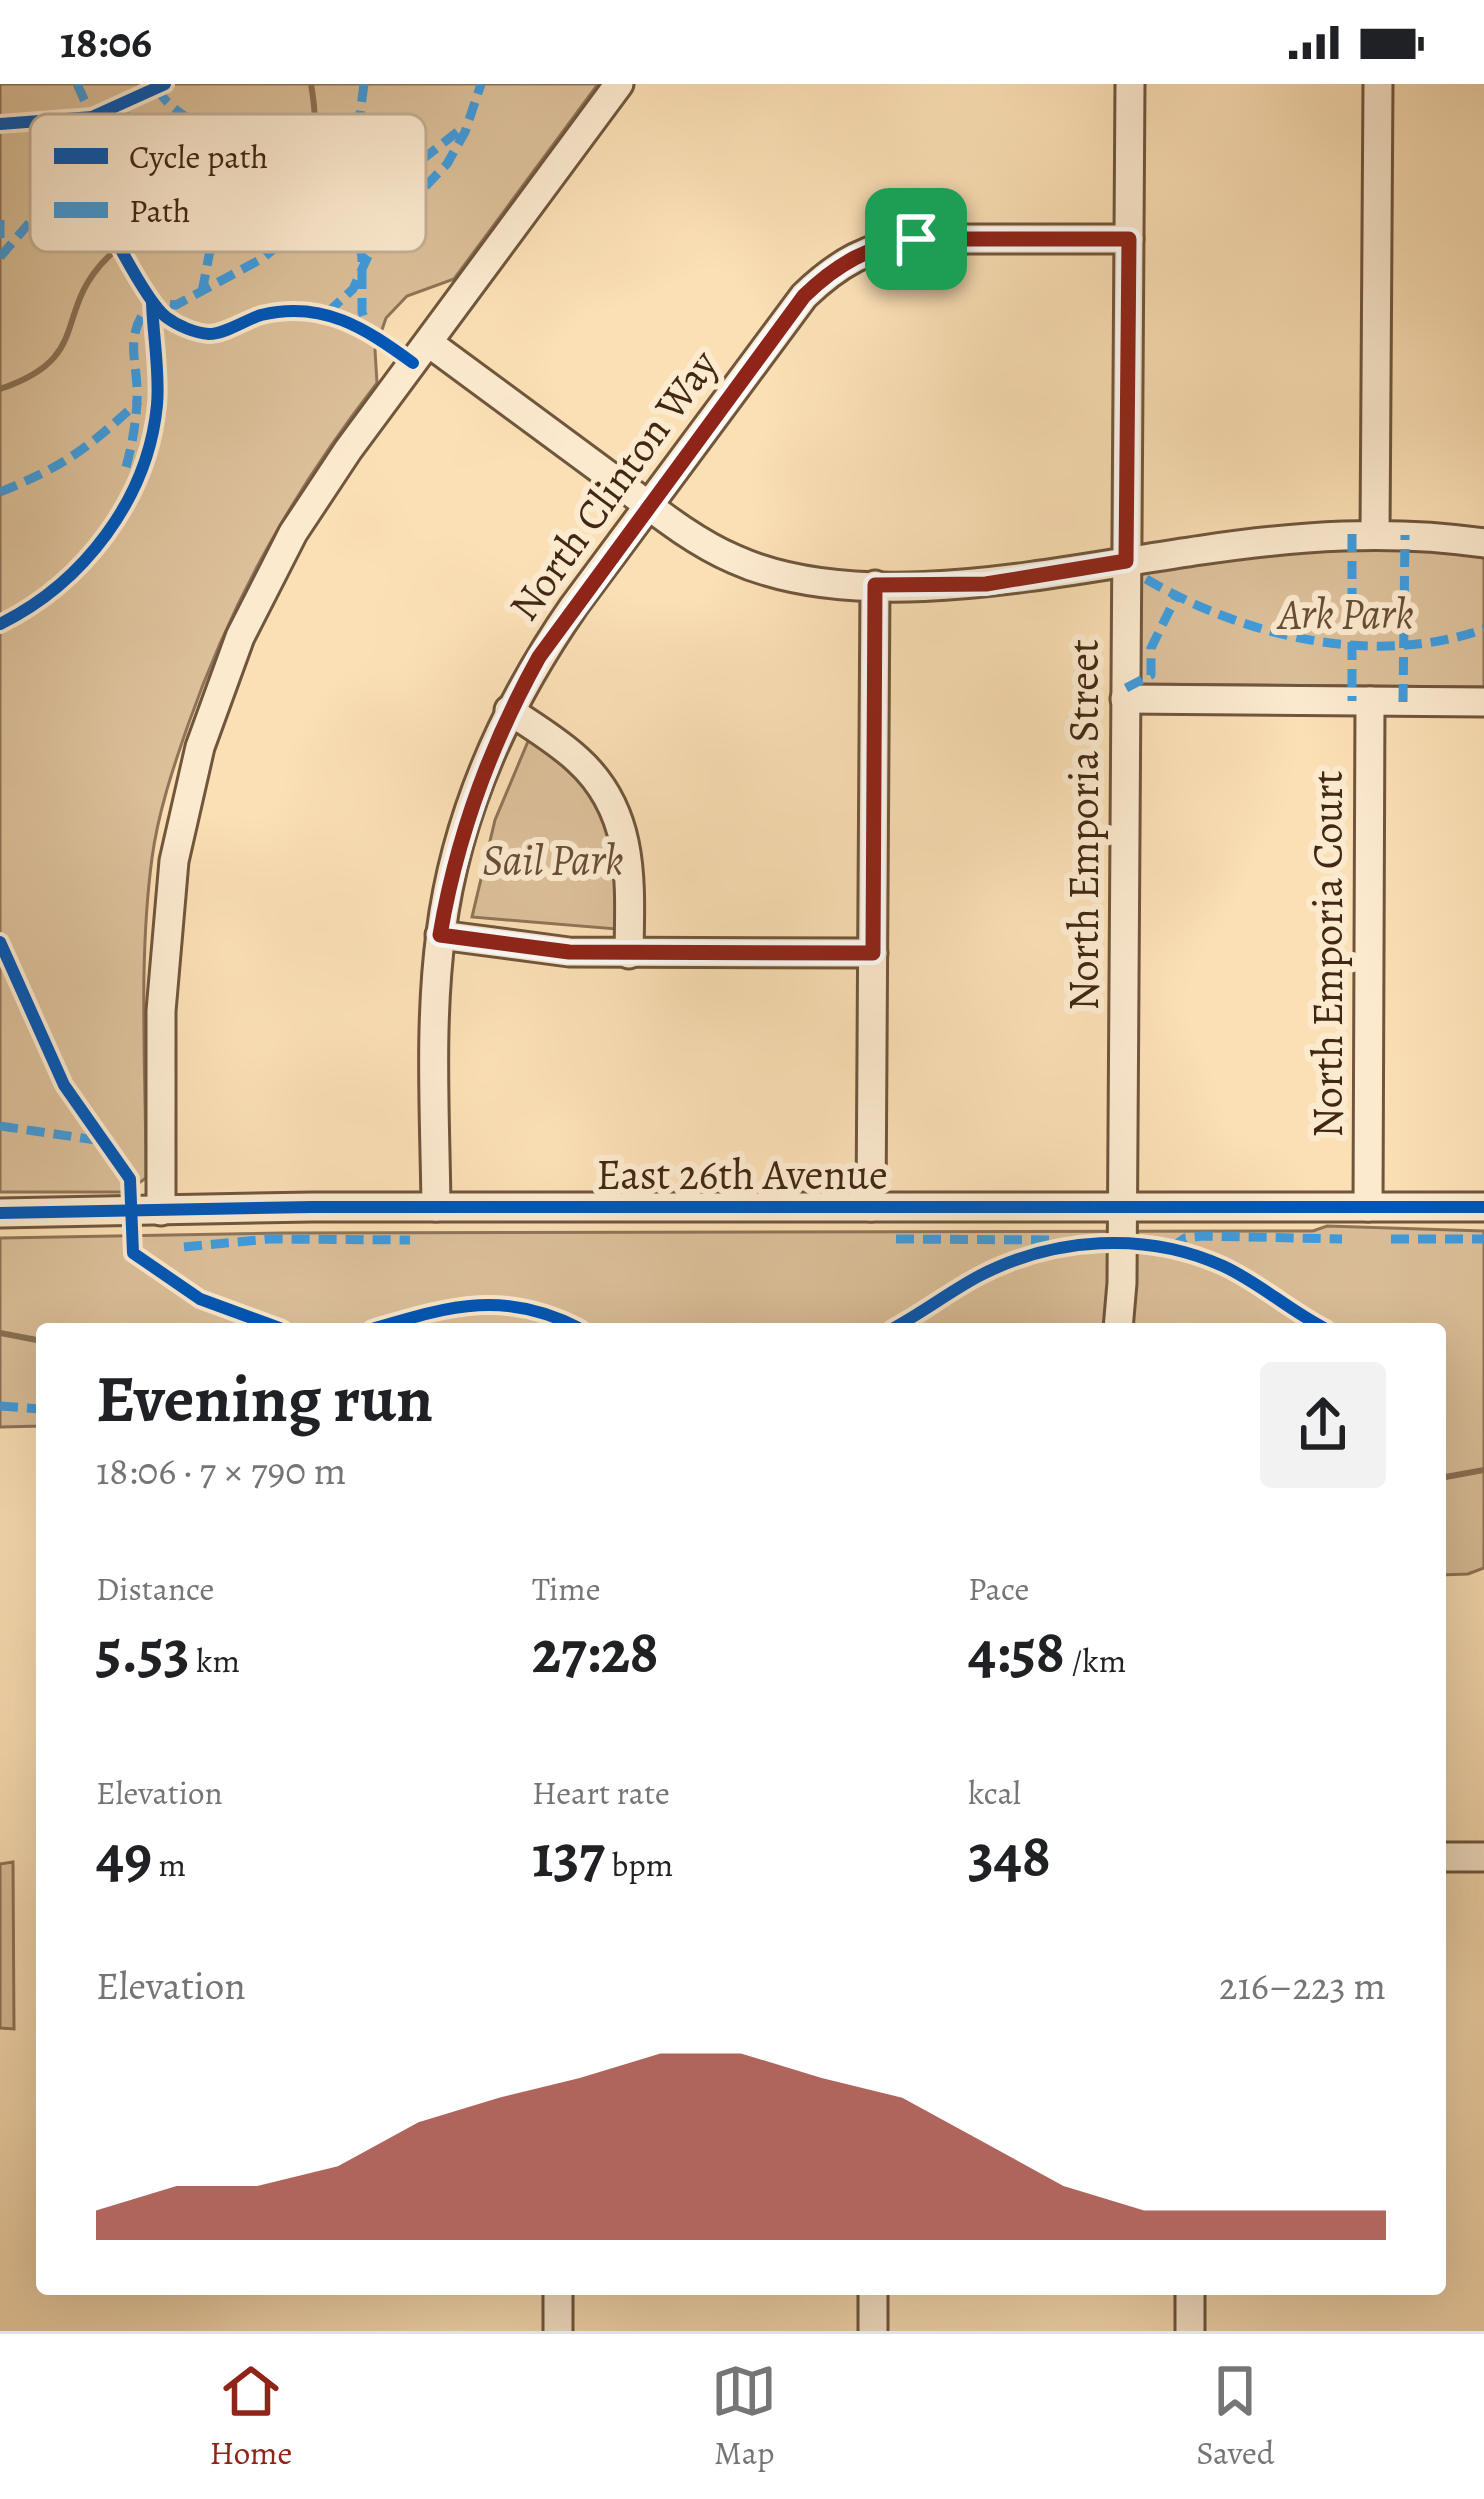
<!DOCTYPE html>
<html lang="en">
<head>
<meta charset="utf-8">
<style>
  body { margin:0; font-family:Alegreya,serif; background:#f2f2f2; color:#202124; height:100vh; display:flex; flex-direction:column; font-size:45px; white-space:nowrap }
  * { box-sizing:border-box; margin:0 }
  p { font-size:39px; color:#757577 }
  .icon { flex:none; width:66px; height:66px; fill:none; stroke:currentColor; stroke-width:2; stroke-linecap:round; stroke-linejoin:round }
  .map { position:relative; flex:1; overflow:hidden }
  .drawer { position:absolute; left:36px; top:1239px; width:1410px; height:972px; display:flex; flex-direction:column; background:#fff; border-radius:12px; box-shadow:0 12px 48px #0002 }
  .drawer>* { flex:none }
  .pin { position:absolute; display:grid; place-items:center; width:102px; height:102px; color:#fff; margin:-51px; border-radius:24px; box-shadow:0 6px 18px #0006 }
  .round { display:grid; place-items:center; flex:none; width:126px; height:126px; border-radius:12px; background:#f2f2f2 }
  .head { display:flex; align-items:center; justify-content:space-between; height:204px; padding:0 60px }
  h1 { font-size:66px; font-weight:700; line-height:90px }
  .figures { display:grid; grid-template-columns:repeat(3,1fr); gap:18px; height:204px; padding:12px 60px }
  .figures div { display:grid; align-content:center }
  .figures b { font-size:60px; font-weight:700 }
  .figures small { font-size:33px; font-weight:400 }
  .figures p { font-size:33px }
  .chart { height:336px; padding:24px 60px }
  .chart p { display:flex; justify-content:space-between }
  .chart svg { width:100%; height:216px; margin-top:12px; fill:#8f2418; opacity:.7 }
  .status { display:flex; justify-content:space-between; align-items:center; height:84px; padding:0 60px; background:#fff; direction:ltr }
  .status svg { height:33px; fill:currentColor }
  .menu { display:flex; justify-content:space-around; align-items:center; height:168px; border-top:3px solid #e0e0e0; background:#fff; font-size:33px; color:#757577 }
  .menu a { display:grid; justify-items:center; gap:6px }
  .menu .selected { color:#8f2418 }
  .map>svg:first-child { display:block }
  .green { fill:#dcc09a; stroke:#8f7457; stroke-width:3 }
  .lines { fill:none; stroke-linecap:round; stroke-linejoin:round }
  .stream { stroke:#8b7154; stroke-width:6 }
  .minor-casing { stroke:#70563c; stroke-width:33 }
  .minor { stroke:#fceacf; stroke-width:27 }
  .quiet { stroke:#3f9cde; stroke-width:9; stroke-dasharray:18 9; stroke-linecap:butt }
  .cycleway-casing { stroke:#fceacf; stroke-width:20 }
  .cycleway { stroke:#0057b8; stroke-width:12 }
  .route-casing { stroke:#fff; stroke-width:24 }
  .route { stroke:#8f2418; stroke-width:15 }
  .labels { text-anchor:middle; dominant-baseline:central; stroke-width:12; stroke-linejoin:round; paint-order:stroke }
  .street-label { font-size:42px; fill:#422814; stroke:#fceacf }
  .park-label { font-size:42px; font-style:italic; fill:#684e36; stroke:#fceacf }
  .key { fill:#fceacf; stroke:#c4b097; stroke-width:3 }
  .key-label { font-size:33px; fill:#422814 }
</style>
</head>
<body>
<div class="status"><b>18:06</b><svg viewBox="0 0 49 12"><path d="M0 12V9h3v3zM5 12V6h3v6zM10 12V3h3v9zM15 12V0h3v12zM26 1h20v11H26zM47 4h2v5h-2z"/></svg></div>
<div class="map">
<svg width="1484" height="2247" viewBox="0 0 1484 2247">
  <rect width="100%" height="100%" fill="#fbdfb5"/>
  <filter id="stains"><feTurbulence type="fractalNoise" baseFrequency=".00167" numOctaves="4"/><feColorMatrix values="0 0 0 0 .2 0 0 0 0 .09 0 0 0 0 .02 0 0 0 .5 -.17"/></filter>
  <radialGradient id="worn" r=".72"><stop offset=".6" stop-color="#630" stop-opacity="0"/><stop offset="1" stop-color="#630" stop-opacity=".3"/></radialGradient>
  <!-- green -->
  <g class="green">
    <path d="M0,0h598l-144,195 -47,17 -21,22 -11,32 2,33c-83,107 -144,214 -189,342 -15,43 -30,88 -36,133 -14,105 -6,214 -6,320l-20,14h-126z"/>
    <path d="M1340,456l144,12v135l-344,-3v-117z"/>
    <path d="M529,655c79,51 94,98 87,190l-144,-12 23,-97z"/>
    <path d="M1327,1142l157,5v337l-16,6 -28,1v-246h-1398v97l-42,1v-189l283,-5 1030,-2z"/>
    <path d="M13,1778l1,167 -14,-1v-164z"/>
  </g>
  <g class="lines">
    <!-- stream -->
    <g class="stream">
      <path d="M239,109c66,-26 85,-33 72,-109"/>
      <path d="M0,305c95,-32 51,-76 108,-132 26,-25 58,-35 91,-48"/>
      <path d="M0,1249l42,8"/>
      <path d="M1440,1394l44,-8"/>
    </g>
    <!-- minor casing -->
    <g class="minor-casing">
      <g id="minor">
        <path d="M429,259c61,45 122,90 183,135 39,29 78,62 122,81 130,59 332,10 468,-9 95,-14 187,-21 282,-7"/>
        <path d="M1375,450l3,-450"/>
        <path d="M1125,615l359,3"/>
        <path d="M509,626c23,16 49,31 69,50 58,53 52,123 51,194"/>
        <path d="M440,851l129,17 304,1"/>
        <path d="M436,1123c-1,-90 -7,-184 5,-274 15,-120 65,-229 133,-327l230,-310c34,-33 65,-50 112,-57h213"/>
        <path d="M871,1123l4,-622"/>
        <path d="M1368,1123l2,-506"/>
        <path d="M161,1127v-200l13,-150 26,-114 40,-110 53,-104 55,-83 271,-366"/>
        <path d="M0,1129l312,-6h1172"/>
        <path d="M1118,1245l4,-46 8,-1199"/>
        <path d="M1440,1773h44"/>
        <path d="M558,2205v42"/>
        <path d="M873,2205v42"/>
        <path d="M1190,2247v-42"/>
      </g>
    </g>
    <!-- minor -->
    <use href="#minor" class="minor"/>
    <!-- quiet -->
    <g class="quiet">
      <path d="M77,0l15,33"/>
      <path d="M364,0l-14,104 12,70v54l7,20"/>
      <path d="M157,4c17,33 62,35 64,76"/>
      <path d="M125,31l47,41"/>
      <path d="M344,95l20,-10 59,-10 38,-30"/>
      <path d="M0,136v19"/>
      <path d="M238,152l9,11 30,-3"/>
      <path d="M0,173l43,-50 33,-26"/>
      <path d="M202,208l9,-47"/>
      <path d="M327,229l26,-24 15,-33 32,-43 47,-49 18,-32 16,-48"/>
      <path d="M126,383c6,-21 10,-45 11,-66 2,-41 -16,-64 15,-99l24,3 87,-47 58,-48 15,-20 16,-36"/>
      <path d="M0,408c65,-26 88,-44 139,-91"/>
      <path d="M1352,450v167"/>
      <path d="M1146,495c97,57 228,89 338,50"/>
      <path d="M1126,604l25,-13v-27l25,-51"/>
      <path d="M1403,618l2,-167"/>
      <path d="M0,1042l103,15"/>
      <path d="M896,1155l155,1"/>
      <path d="M1391,1155h93"/>
      <path d="M184,1163l85,-8 141,1"/>
      <path d="M1171,1164l14,-10 18,-2 139,3"/>
      <path d="M0,1322l42,3"/>
    </g>
    <!-- cycleway casing -->
    <g class="cycleway-casing">
      <g id="cycleway">
        <path d="M92,33c-3,21 -7,43 -2,64 6,26 56,120 76,136 12,9 29,16 43,17 16,0 36,-14 52,-19 62,-15 104,13 152,48"/>
        <path d="M0,40l92,-7 73,-33"/>
        <path d="M0,540c83,-41 148,-125 157,-219 3,-33 -4,-69 -5,-103"/>
        <path d="M0,858l64,143 66,94 3,74 67,46 82,30"/>
        <path d="M0,1129l312,-6h1172"/>
        <path d="M372,1245c78,-23 132,-40 209,0"/>
        <path d="M892,1245c30,-16 57,-37 87,-53 75,-39 167,-45 244,-10 37,17 67,45 103,63"/>
      </g>
    </g>
    <!-- cycleway -->
    <use href="#cycleway" class="cycleway"/>
  </g>
  <g class="lines">
    <!-- route casing -->
    <g class="route-casing">
      <path id="route" d="M916,155h213l-3,322 -140,23 -111,1 -2,368 -304,-1 -129,-17c17,-100 50,-190 99,-278l265,-361c34,-33 65,-50 112,-57z"/>
    </g>
    <!-- route -->
    <use href="#route" class="route"/>
  </g>
  <g class="labels">
    <!-- street labels -->
    <g class="street-label">
      <text transform="translate(613 401) rotate(-54)">North Clinton Way</text>
      <text transform="translate(1083 741) rotate(-90)">North Emporia Street</text>
      <text transform="translate(1327 870) rotate(-90)">North Emporia Court</text>
      <text x="742" y="1090">East 26th Avenue</text>
    </g>
    <!-- park labels -->
    <g class="park-label">
      <text x="1346" y="529">Ark Park</text>
      <text x="553" y="775">Sail Park</text>
    </g>
  </g>
  <!-- legend -->
  <rect x="30" y="30" width="396" height="138" rx="18" class="key"/>
  <rect x="54" y="64" width="54" height="16" fill="#0057b8"/>
  <rect x="54" y="118" width="54" height="16" fill="#3f9cde"/>
  <g class="key-label">
    <text x="129" y="84">Cycle path</text>
    <text x="129" y="138">Path</text>
  </g>
  <rect width="100%" height="100%" filter="url(#stains)"/>
  <rect width="100%" height="100%" fill="url(#worn)"/>
</svg>
<div class="pin" style="left:916px;top:155px;background:#1e9e55"><svg class="icon" aria-label="arrive" viewBox="0 0 24 24"><path d="M6 21V4h12l-3 4 3 4H6"/></svg></div>
<section class="drawer">
<div class="head"><div><h1>Evening run</h1><p>18:06 · 7 × 790 m</p></div><a class="round"><svg class="icon" aria-label="share" viewBox="0 0 24 24"><path d="M12 15V3M7 8l5-5 5 5M5 13v7h14v-7"/></svg></a></div>
<div class="figures">
<div><p>Distance</p><b>5.53<small> km</small></b></div>
<div><p>Time</p><b>27:28</b></div>
<div><p>Pace</p><b>4:58<small> /km</small></b></div>
</div>
<div class="figures">
<div><p>Elevation</p><b>49<small> m</small></b></div>
<div><p>Heart rate</p><b>137<small> bpm</small></b></div>
<div><p>kcal</p><b>348</b></div>
</div>
<div class="chart"><p><span>Elevation</span>216–223 m</p>
<svg viewBox="0 0 160 44" preserveAspectRatio="none"><path d="M0 44V38L10 33L20 33L30 29L40 20L50 15L60 11L70 6L80 6L90 11L100 15L110 24L120 33L130 38L140 38L150 38L160 38V44z"/></svg>
</div>
</section>
</div>
<nav class="menu">
<a class="selected"><svg class="icon" aria-label="home" viewBox="0 0 24 24"><path d="M3 11l9-7 9 7M6 9v11h12V9"/></svg>Home</a>
<a><svg class="icon" aria-label="map" viewBox="0 0 24 24"><path d="M3 6l6-2 6 2 6-2v14l-6 2-6-2-6 2zM9 4v14M15 6v14"/></svg>Map</a>
<a><svg class="icon" aria-label="saved" viewBox="0 0 24 24"><path d="M7 4h10v16l-5-4-5 4z"/></svg>Saved</a>
</nav>
</body>
</html>
